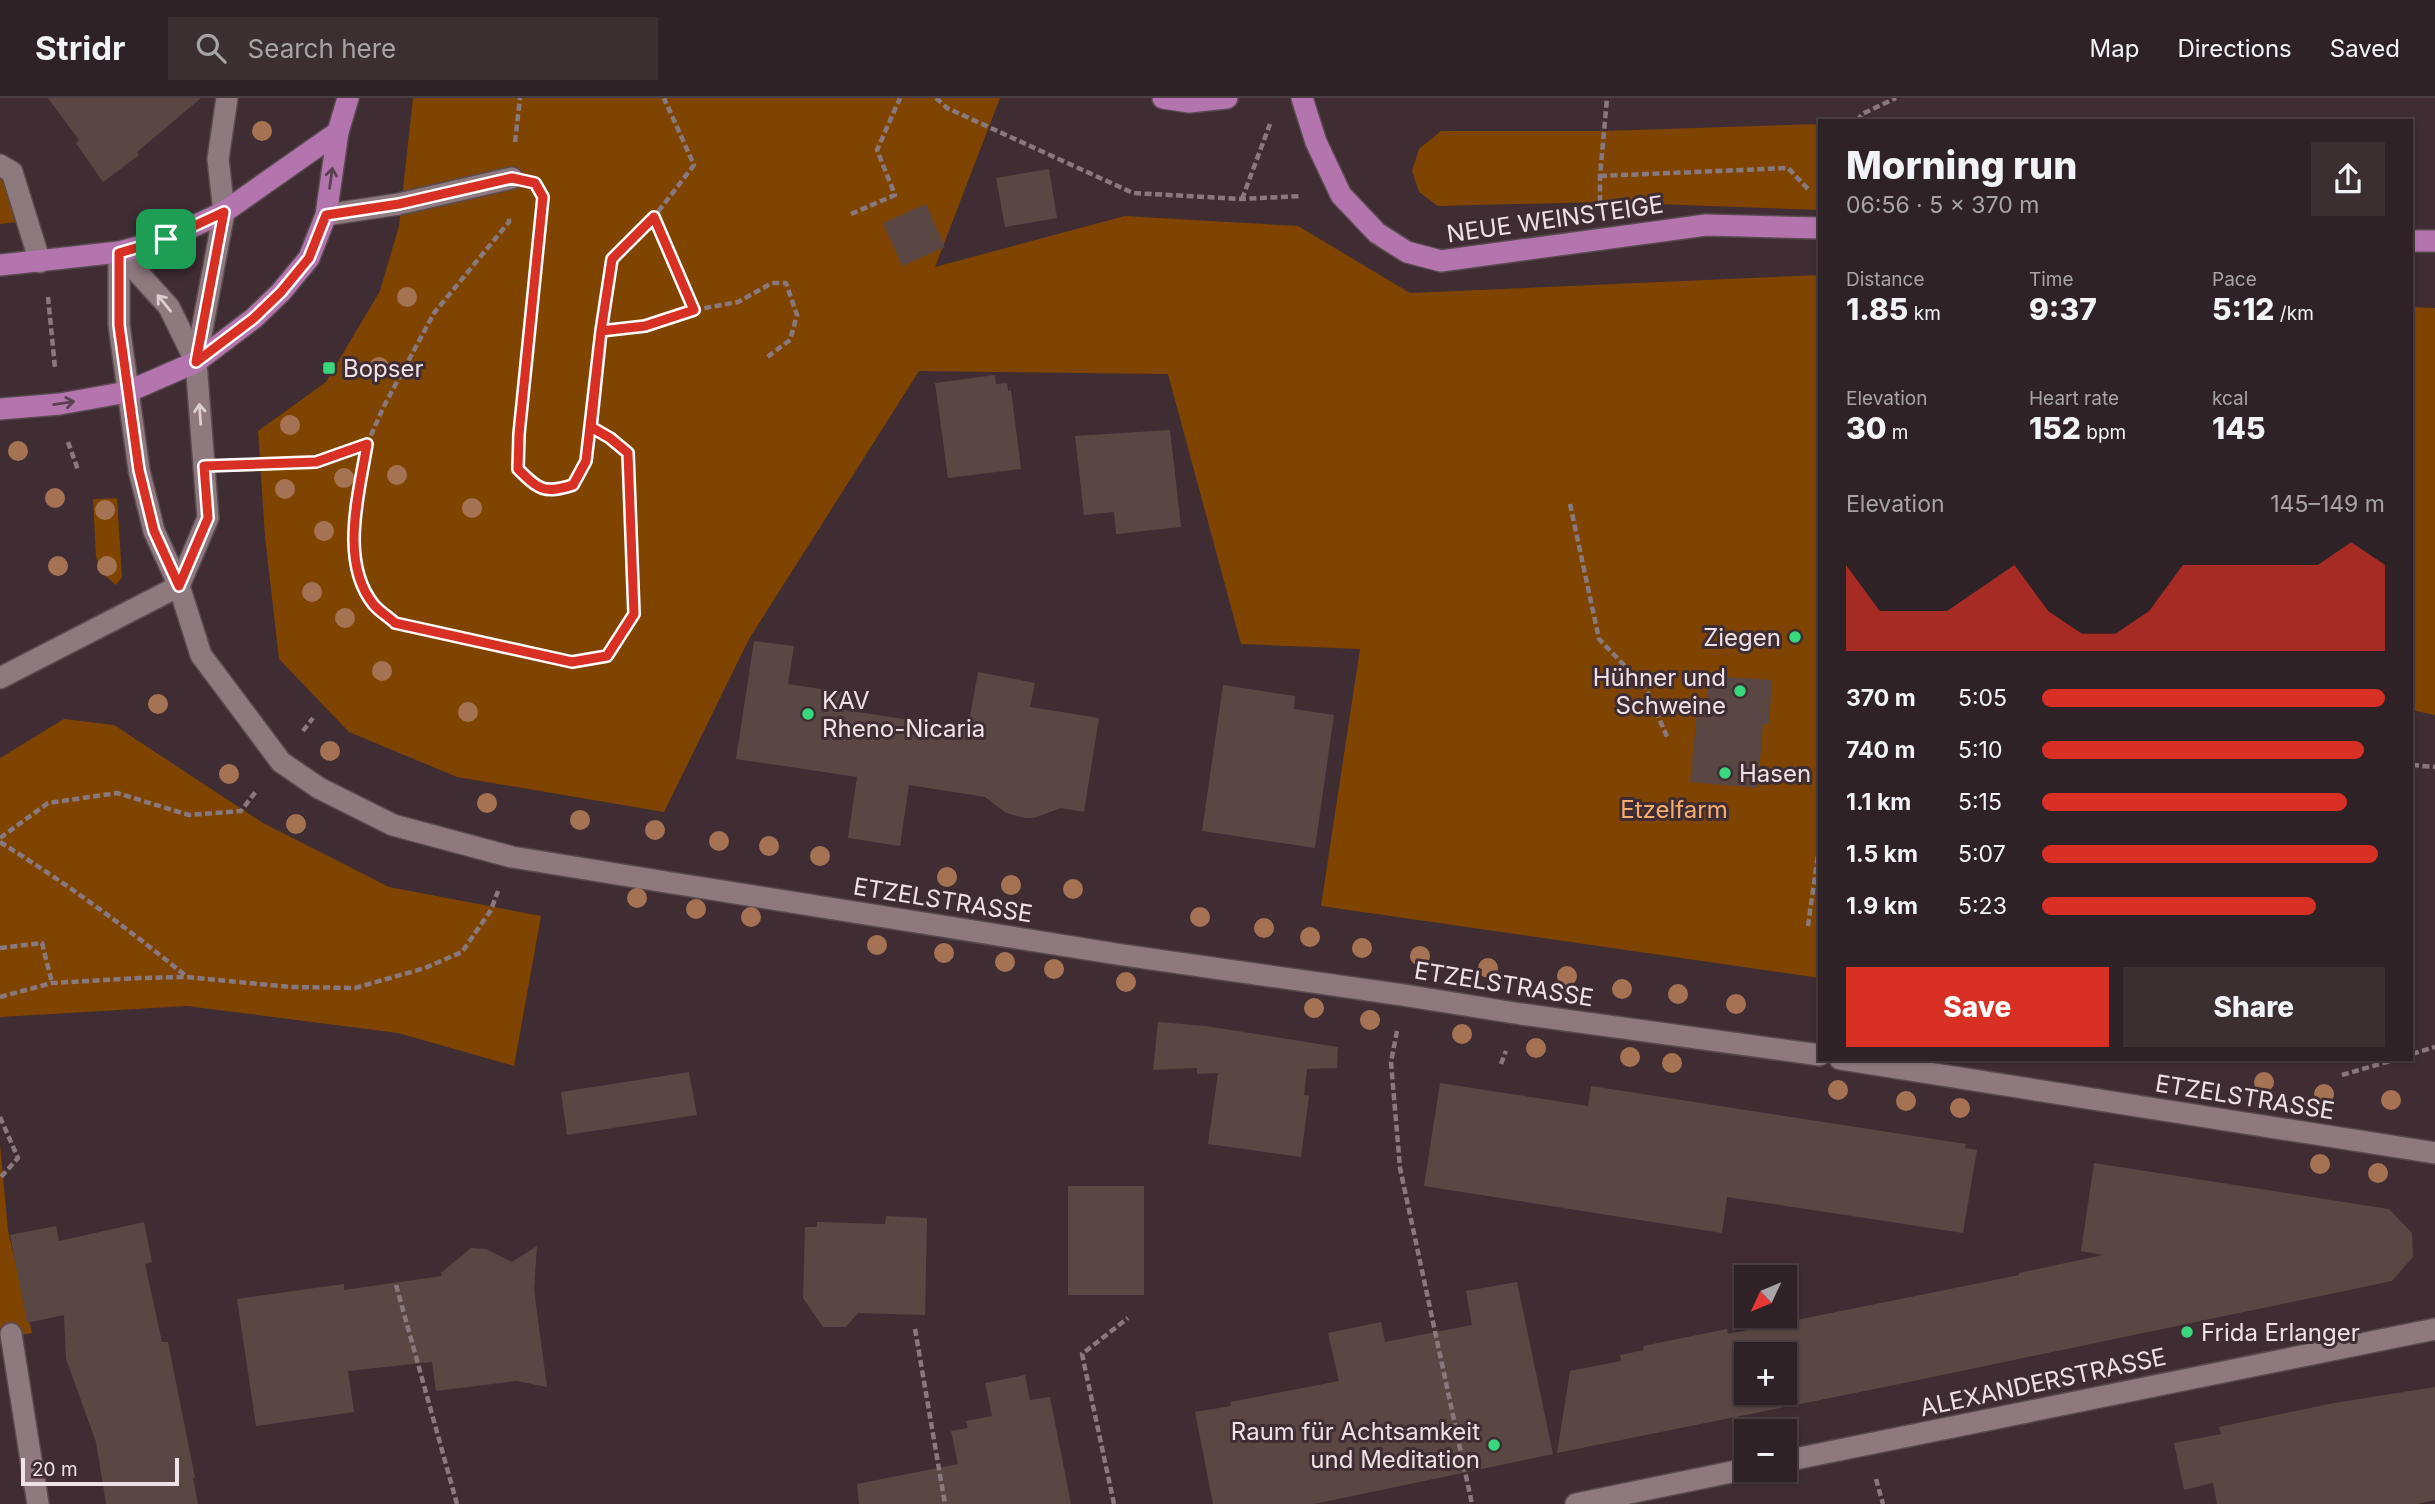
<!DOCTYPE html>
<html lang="en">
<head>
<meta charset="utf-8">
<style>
  body { margin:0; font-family:Inter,sans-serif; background:#3b2f32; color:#f1f3f6; height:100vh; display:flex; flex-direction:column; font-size:26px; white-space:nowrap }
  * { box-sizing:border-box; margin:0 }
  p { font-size:23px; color:#a7a4a7 }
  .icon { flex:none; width:38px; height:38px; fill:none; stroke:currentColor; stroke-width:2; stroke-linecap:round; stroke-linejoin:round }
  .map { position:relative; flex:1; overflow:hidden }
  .panel { position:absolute; left:1818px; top:21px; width:595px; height:942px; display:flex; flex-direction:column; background:#2f2226; border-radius:0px; box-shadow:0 2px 5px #0004,0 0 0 2px #4a3f43 }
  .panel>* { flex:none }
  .needle { width:46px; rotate:226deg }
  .tools { position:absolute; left:1734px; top:1167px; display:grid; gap:14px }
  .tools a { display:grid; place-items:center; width:63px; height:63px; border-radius:0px; background:#2f2226; box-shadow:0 2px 5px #0004,0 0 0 2px #4a3f43; font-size:35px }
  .scale { position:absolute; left:21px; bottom:18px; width:158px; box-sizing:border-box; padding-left:7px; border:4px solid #eee2e6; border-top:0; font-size:19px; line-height:24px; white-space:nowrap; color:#eee2e6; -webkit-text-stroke:5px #3f2d33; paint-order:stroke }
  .pin { position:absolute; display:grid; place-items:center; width:60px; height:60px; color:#fff; margin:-30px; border-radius:14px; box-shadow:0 4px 10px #0006 }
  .round { display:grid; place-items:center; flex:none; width:74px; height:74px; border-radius:0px; background:#3b2f32 }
  .overview { display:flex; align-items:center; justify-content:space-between; height:119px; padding:0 28px }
  h1 { font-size:38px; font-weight:800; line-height:52px }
  .stats { display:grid; grid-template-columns:repeat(3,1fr); gap:10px; height:119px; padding:7px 28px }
  .stats div { display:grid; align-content:center }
  .stats b { font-size:30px; font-weight:800 }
  .stats small { font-size:19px; font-weight:400 }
  .stats p { font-size:19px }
  .chart { height:196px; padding:14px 28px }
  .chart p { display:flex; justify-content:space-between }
  .chart svg { width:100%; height:126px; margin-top:7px; fill:#d93025; opacity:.7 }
  .button { display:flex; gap:14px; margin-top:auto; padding:14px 28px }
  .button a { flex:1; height:80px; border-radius:0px; background:#d93025; color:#fff; font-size:28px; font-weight:800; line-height:80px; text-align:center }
  .button a+a { background:#3b2f32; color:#f1f3f6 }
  ul { padding:0 28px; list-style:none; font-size:23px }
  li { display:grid; grid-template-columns:112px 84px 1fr; align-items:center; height:52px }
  li i { height:18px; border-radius:9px; background:#d93025 }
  header { display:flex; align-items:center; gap:42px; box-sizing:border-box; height:98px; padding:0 35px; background:#2f2226; border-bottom:2px solid #4a3f43 }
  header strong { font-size:33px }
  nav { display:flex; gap:38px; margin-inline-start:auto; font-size:24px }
  .search { width:490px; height:63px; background:#3b2f32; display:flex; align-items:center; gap:18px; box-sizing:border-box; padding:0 24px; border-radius:0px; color:#a7a4a7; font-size:26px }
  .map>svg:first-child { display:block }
  .green { fill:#7f4500 }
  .building { fill:#5a4744; fill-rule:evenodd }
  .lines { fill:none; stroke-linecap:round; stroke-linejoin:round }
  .minor-casing { stroke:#594a50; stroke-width:24 }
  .major-casing { stroke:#594a50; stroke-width:24 }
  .path { stroke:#89797f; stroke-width:4.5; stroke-dasharray:7 3.5; stroke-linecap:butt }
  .minor { stroke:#8e797f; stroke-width:21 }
  .major { stroke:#b474ae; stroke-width:21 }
  .tree { fill:#a57353 }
  .oneway { stroke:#5c3f52 }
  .oneway2 { stroke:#dbcdd1 }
  .route-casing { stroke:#fff; stroke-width:14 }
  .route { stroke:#d93025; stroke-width:9 }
  .poi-dot { fill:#39d87f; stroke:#3f2d33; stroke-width:2.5 }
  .labels { text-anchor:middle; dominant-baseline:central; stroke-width:6; stroke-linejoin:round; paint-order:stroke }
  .street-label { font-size:24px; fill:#eee2e6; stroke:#3f2d33 }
  .poi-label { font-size:24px; fill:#eee2e6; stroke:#3f2d33; text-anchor:start }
  .park-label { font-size:24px; fill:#f8ad6d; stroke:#3f2d33 }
</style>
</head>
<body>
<header>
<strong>Stridr</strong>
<div class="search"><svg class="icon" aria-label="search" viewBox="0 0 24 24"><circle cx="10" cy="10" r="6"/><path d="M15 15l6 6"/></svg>Search here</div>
<nav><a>Map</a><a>Directions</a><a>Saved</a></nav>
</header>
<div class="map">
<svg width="2435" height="1406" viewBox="0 0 2435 1406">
  <rect width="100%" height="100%" fill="#3f2d33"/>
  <!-- green -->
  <g class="green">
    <path d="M413,0h587l-65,169 190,-51 173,10 112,67 410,-18v703l-499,-72 39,-257 -119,-5 -73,-270 -249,-3 -170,268 -85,173 -207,-35 -108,-45 -70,-73 -14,-123 -7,-105 68,-49 54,-91 19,-65z"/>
    <path d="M1820,26v86l-220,-8 -162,4 -19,-14 -7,-21 7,-22 22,-18h164z"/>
    <path d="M0,79l4,2 14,43 -18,2z"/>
    <path d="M2412,209l23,1v407l-23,-5z"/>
    <path d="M117,400l5,79 -6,8 -13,-11 -7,-17 -3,-58z"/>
    <path d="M64,621l50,6 149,98 126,64 152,29 -27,150 -116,-33 -211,-27 -187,11v-259z"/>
    <path d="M0,1046l8,87 24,102 -32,5z"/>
  </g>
  <!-- building -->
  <g class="building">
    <path d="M48,0h153l-64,54 2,3 -36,27 -27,-39 3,-3z"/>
    <path d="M1049,71l8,49 -52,9 -9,-49z"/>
    <path d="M926,106l19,43 -43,19 -19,-43z"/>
    <path d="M995,277l1,9 11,-1 1,8 3,-1 10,79 -73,9 -13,-95z"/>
    <path d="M1170,332l11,97 -65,7 -2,-22 -30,3 -9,-79z"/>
    <path d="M754,543l40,5 -6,38 59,9 -3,17 106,16 18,2 10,-56 57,11 -5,24 69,11 -15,94 -23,-4 -27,10h-9l-19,-5 -21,-16 -76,-12 -9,61 -52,-8 9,-61 -121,-18z"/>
    <path d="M1709,578l63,4 -3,44h-6l-5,64 -68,-6 8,-80 9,1z"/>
    <path d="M1223,587l72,11 -1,13 40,6 -19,133 -113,-17z"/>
    <path d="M1158,924l48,4 132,21 -1,21 -30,1 -3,26 5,1 -8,61 -93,-13 10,-71 -21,1v-6l-44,2z"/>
    <path d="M689,974l8,43 -130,20 -6,-43z"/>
    <path d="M1440,985l148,23 3,-20 375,58 -1,4 12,2 -14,83 -236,-36 -5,36 -298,-47z"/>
    <path d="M2094,1065l295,46 23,24 1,24 -21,24 -488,102 -347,70 13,-82 51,-10 -1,-6 24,-5 -1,-4 84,-17 1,5 291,-59v-2l84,-18 -22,-4zM1746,1256h39v39h-39z"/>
    <rect x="1068" y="1088" width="76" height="109"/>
    <path d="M886,1118l41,2 -2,97 -67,-2 -12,14h-23l-20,-29 2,-71h12v-5l68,2z"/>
    <path d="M144,1124l8,40 -7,2 17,78h6l27,136h-2l5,26h-92l-10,-62 -30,-83 -2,-44 -37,8 -17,-88 46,-9 3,15z"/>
    <path d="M537,1148l-3,44 13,97 -30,-6 -81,10 -4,-29 -84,9 6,41 -98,14 -19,-127 107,-15v6l98,-14 -1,-3 30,-25 15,1 26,13z"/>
    <path d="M1517,1184l36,172 -239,50h-101l-18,-92 36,-6 -1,-4 109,-21 -11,-48 53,-11 4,20 87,-17 -6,-34z"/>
    <path d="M1025,1277l5,25 20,-3 21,107h-212l-2,-20 101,-20 -7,-33 17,-3 -2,-7 26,-5 -7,-33z"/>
    <path d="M2435,1289v113l-18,4h-200l-4,-21 -29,7 -10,-47 47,-9 -2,-7 115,-24z"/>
  </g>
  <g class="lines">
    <!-- minor casing -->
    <g class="minor-casing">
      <g id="minor">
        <path d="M0,67l12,7 28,90"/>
        <path d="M326,117l73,-11 113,-26"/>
        <path d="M119,154v73l20,145 15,61 25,55 22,69 80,107 38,26 74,37 119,32 160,26 451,72 280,40 118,19 299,41"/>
        <path d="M119,154l50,55 27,55"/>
        <path d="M179,488l29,-68 -12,-156 28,-150 -6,-53 9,-61"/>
        <path d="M0,580l179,-92"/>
        <path d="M1840,961l595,94"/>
        <path d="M11,1236l27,170"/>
        <path d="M1785,1363l650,-132"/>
        <path d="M1576,1406l170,-35"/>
      </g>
    </g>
    <!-- major casing -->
    <g class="major-casing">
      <g id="major">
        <path d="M1163,0l26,4 38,-4"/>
        <path d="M1302,0l14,44 25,53 36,38 30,19 34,9 265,-36 114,3"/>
        <path d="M2412,143h23"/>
        <path d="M0,167l119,-13 47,-13 58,-27 114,-80"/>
        <path d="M0,311l60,-5 67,-12 69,-30 58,-44 27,-26 28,-34 17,-43 12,-83 10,-34"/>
      </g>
    </g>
    <!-- path -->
    <g class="path">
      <path d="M936,0l11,10 186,85 109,6 59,-3"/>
      <path d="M1857,23l5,-7 34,-16"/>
      <path d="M515,44l5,-44"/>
      <path d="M1600,78l188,-8 21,22"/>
      <path d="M1242,101l28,-75"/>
      <path d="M542,102l-23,234 -1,35c21,21 26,24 55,16l13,-24 5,-34"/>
      <path d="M1600,104v-26l7,-78"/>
      <path d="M851,116l44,-19 -18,-45 23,-52"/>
      <path d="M48,199l7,71"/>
      <path d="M694,212l44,-8 34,-19h14l11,32 -7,25 -24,18"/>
      <path d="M601,233l44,-5 49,-16 -40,-93"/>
      <path d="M68,344l10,28"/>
      <path d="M367,346c-8,50 -28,118 7,161 6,7 15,12 21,18l177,39 35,-6 27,-42 -6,-161 -18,-16 -19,-10 10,-96 11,-72 42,-42 40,-52 -30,-67"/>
      <path d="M243,367l73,-3 51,-18 17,-38 50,-93 75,-91v-5"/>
      <path d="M1570,406l29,135 47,49 22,51"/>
      <path d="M303,633l10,-13"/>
      <path d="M2412,667l23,2"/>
      <path d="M0,740l48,-35 69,-10 72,22 52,-4 16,-21"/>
      <path d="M0,744c66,41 126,85 186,134"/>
      <path d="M1808,828l12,-86"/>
      <path d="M0,850l42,-5 10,40"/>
      <path d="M0,899l52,-14 88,-5 47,-1 104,10 64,1 70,-20 37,-16 29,-42 7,-19"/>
      <path d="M1397,933l-6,31 9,106 72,336"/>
      <path d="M2412,956l23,-7"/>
      <path d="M1501,966l5,-13"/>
      <path d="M2342,977l55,-16"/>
      <path d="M0,1019l18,41 -18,20"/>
      <path d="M396,1187l61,219"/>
      <path d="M915,1231l30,175"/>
      <path d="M1876,1381l7,25"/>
      <path d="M1114,1406l-32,-150 46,-36"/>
    </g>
    <!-- minor -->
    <use href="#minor" class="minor"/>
    <!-- major -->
    <use href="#major" class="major"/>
  </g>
  <!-- trees -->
  <g class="tree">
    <circle cx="262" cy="33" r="10"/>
    <circle cx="407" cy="199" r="10"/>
    <circle cx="379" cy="269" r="10"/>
    <circle cx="290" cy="327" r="10"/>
    <circle cx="18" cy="353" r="10"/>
    <circle cx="397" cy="377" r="10"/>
    <circle cx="344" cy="380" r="10"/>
    <circle cx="285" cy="391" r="10"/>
    <circle cx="55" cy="400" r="10"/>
    <circle cx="472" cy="410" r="10"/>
    <circle cx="105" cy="412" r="10"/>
    <circle cx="324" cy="433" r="10"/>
    <circle cx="58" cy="468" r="10"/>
    <circle cx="107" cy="468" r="10"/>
    <circle cx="312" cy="494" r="10"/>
    <circle cx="345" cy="520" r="10"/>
    <circle cx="382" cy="573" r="10"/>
    <circle cx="158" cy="606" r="10"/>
    <circle cx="468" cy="614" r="10"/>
    <circle cx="330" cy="653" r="10"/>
    <circle cx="229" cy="676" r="10"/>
    <circle cx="487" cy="705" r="10"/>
    <circle cx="580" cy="722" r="10"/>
    <circle cx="296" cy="726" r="10"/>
    <circle cx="655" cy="732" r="10"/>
    <circle cx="719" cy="743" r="10"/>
    <circle cx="769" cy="748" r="10"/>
    <circle cx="820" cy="758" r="10"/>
    <circle cx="947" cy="779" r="10"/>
    <circle cx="1011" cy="787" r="10"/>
    <circle cx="1073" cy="791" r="10"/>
    <circle cx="637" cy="800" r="10"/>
    <circle cx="696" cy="811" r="10"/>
    <circle cx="751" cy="819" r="10"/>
    <circle cx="1200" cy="819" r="10"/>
    <circle cx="1264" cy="830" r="10"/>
    <circle cx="1310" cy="839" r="10"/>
    <circle cx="877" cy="847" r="10"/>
    <circle cx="1362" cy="850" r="10"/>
    <circle cx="944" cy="855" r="10"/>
    <circle cx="1420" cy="858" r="10"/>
    <circle cx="1005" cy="864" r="10"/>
    <circle cx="1488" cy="870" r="10"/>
    <circle cx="1054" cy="871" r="10"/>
    <circle cx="1567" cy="878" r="10"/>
    <circle cx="1126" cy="884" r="10"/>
    <circle cx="1622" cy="891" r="10"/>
    <circle cx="1678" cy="896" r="10"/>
    <circle cx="1736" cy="906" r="10"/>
    <circle cx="1314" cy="910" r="10"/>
    <circle cx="1370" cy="922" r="10"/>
    <circle cx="1462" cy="936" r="10"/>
    <circle cx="1536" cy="950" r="10"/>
    <circle cx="1630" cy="959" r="10"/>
    <circle cx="1672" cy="965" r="10"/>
    <circle cx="2264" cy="984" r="10"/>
    <circle cx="1838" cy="992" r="10"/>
    <circle cx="2324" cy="996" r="10"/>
    <circle cx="2391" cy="1002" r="10"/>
    <circle cx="1906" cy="1003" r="10"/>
    <circle cx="1960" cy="1010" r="10"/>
    <circle cx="2320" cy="1066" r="10"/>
    <circle cx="2378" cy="1075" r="10"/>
  </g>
  <!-- one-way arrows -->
  <defs><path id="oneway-shaft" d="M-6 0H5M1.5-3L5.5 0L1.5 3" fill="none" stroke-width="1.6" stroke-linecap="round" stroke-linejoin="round" transform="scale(1.75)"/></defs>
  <g class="oneway">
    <use href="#oneway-shaft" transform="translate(331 80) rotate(-82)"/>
    <use href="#oneway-shaft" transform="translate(64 305) rotate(-9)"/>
  </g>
  <g class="oneway2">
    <use href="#oneway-shaft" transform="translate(164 205) rotate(-129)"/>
    <use href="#oneway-shaft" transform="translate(200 316) rotate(-94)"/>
  </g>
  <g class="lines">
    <!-- route casing -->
    <g class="route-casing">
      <path id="route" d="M166,141l-47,14v72l20,145 15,61 25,55 29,-68 -4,-52 112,-4 51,-18c-8,50 -28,118 7,161 6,7 15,12 21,18l177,39 35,-6 27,-42 -6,-161 -18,-15 -19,-11 10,-96 44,-5 49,-16 -40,-93 -42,42 -11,72 -15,130 -13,24c-29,9 -34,5 -55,-16l1,-35 24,-237 -8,-14 -23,-5 -113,26 -73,11 -17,43 -28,34 -27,26 -58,44 28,-150 -58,27"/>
    </g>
    <!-- route -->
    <use href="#route" class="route"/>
  </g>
  <!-- markers -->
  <g class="poi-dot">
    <rect x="322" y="263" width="14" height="14" rx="3.5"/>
    <circle cx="1795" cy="539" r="7"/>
    <circle cx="1740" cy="593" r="7"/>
    <circle cx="808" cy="616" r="7"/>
    <circle cx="1725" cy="675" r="7"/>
    <circle cx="2187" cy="1234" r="7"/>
    <circle cx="1494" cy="1347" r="7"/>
  </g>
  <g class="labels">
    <!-- street labels -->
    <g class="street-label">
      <text transform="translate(1555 121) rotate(-8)">NEUE WEINSTEIGE</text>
      <text transform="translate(943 802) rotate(9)">ETZELSTRASSE</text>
      <text transform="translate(1504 886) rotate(9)">ETZELSTRASSE</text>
      <text transform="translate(2245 999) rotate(9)">ETZELSTRASSE</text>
      <text transform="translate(2043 1284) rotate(-12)">ALEXANDERSTRASSE</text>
    </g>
    <!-- poi labels -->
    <g class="poi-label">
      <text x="343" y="270">Bopser</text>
      <text x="1781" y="539" text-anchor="end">Ziegen</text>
      <text x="1726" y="579" text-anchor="end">Hühner und<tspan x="1726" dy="28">Schweine</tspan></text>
      <text x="822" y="602">KAV<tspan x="822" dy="28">Rheno-Nicaria</tspan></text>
      <text x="1739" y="675">Hasen</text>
      <text x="2201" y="1234">Frida Erlanger</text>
      <text x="1480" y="1333" text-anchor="end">Raum für Achtsamkeit<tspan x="1480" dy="28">und Meditation</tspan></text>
    </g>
    <!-- park labels -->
    <g class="park-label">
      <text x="1674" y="711">Etzelfarm</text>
    </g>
  </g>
</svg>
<div class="tools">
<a><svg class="needle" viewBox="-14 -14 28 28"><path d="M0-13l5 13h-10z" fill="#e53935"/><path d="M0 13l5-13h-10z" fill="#a7a4a7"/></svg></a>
<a>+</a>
<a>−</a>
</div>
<div class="scale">20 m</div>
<div class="pin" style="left:166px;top:141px;background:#1e9e55"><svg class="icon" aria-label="arrive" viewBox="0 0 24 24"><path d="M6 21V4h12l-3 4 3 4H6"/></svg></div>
<section class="panel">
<div class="overview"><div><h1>Morning run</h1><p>06:56 · 5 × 370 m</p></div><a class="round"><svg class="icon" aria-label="share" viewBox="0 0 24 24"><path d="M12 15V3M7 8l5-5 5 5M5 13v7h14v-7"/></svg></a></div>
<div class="stats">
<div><p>Distance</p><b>1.85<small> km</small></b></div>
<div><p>Time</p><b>9:37</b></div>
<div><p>Pace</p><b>5:12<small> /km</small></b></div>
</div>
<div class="stats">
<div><p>Elevation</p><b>30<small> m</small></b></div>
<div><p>Heart rate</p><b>152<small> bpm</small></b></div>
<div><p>kcal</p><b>145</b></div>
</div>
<div class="chart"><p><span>Elevation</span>145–149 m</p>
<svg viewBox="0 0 160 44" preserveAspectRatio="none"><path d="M0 44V14L10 30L20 30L30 30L40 22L50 14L60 30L70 38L80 38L90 30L100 14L110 14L120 14L130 14L140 14L150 6L160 14V44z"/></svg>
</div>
<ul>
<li><b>370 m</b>5:05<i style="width:100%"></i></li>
<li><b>740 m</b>5:10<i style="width:94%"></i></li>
<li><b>1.1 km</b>5:15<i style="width:89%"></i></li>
<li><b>1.5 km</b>5:07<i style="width:98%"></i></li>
<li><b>1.9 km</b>5:23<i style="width:80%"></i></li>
</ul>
<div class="button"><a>Save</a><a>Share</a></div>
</section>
</div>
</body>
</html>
